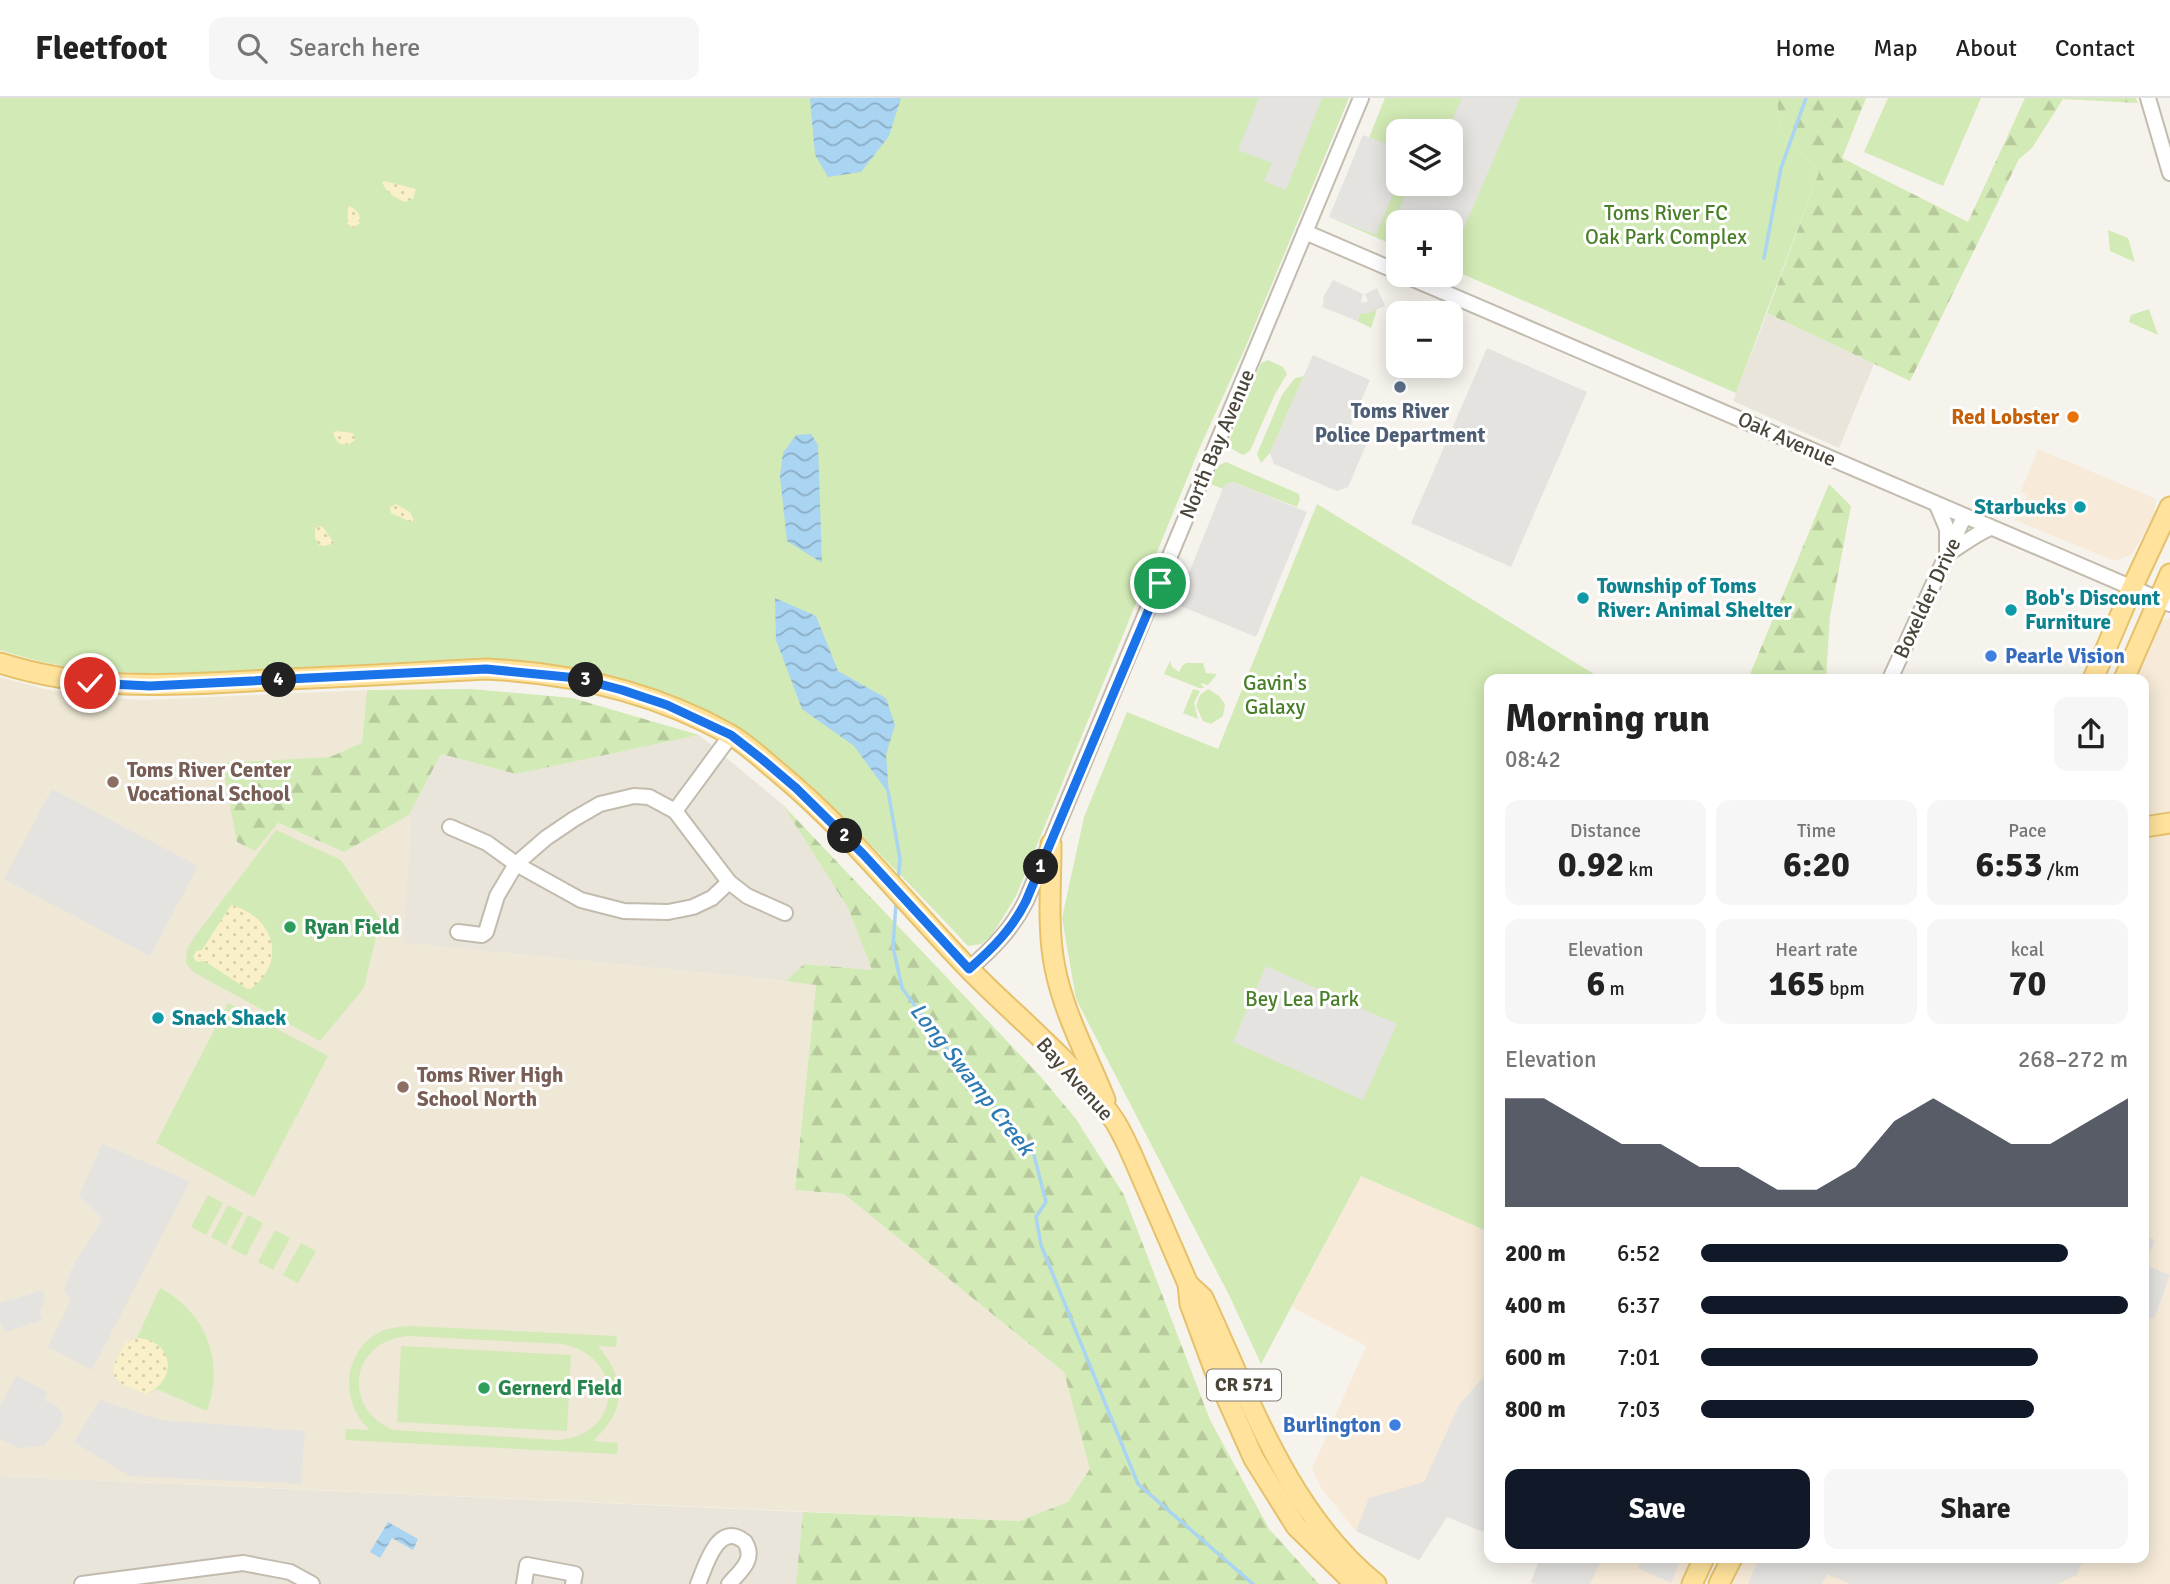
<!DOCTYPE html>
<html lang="en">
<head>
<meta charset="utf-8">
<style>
  body { margin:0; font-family:Signika,sans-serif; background:#f6f6f6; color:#222; height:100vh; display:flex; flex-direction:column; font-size:26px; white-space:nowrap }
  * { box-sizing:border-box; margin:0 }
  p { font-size:23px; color:#767676 }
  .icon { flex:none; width:38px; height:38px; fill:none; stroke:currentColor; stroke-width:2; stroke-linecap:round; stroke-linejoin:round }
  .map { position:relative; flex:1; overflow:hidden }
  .side { position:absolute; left:1484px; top:576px; width:665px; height:889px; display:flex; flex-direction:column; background:#fff; border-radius:14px; box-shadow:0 4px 18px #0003 }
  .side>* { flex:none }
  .controls { position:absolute; left:1386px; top:21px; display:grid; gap:14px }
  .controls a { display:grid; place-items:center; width:77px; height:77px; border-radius:14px; background:#fff; box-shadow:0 4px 18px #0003; font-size:35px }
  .pin { position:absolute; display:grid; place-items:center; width:60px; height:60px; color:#fff; margin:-30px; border:4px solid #fff; border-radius:50%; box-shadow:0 2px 7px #0007 }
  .km { position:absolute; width:35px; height:35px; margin:-18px; border-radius:50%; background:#222; color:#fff; font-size:19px; line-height:35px; text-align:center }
  .round { display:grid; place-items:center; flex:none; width:74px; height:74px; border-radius:14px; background:#f6f6f6 }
  .summary { display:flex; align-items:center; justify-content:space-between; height:119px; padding:0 21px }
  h1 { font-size:38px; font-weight:800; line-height:52px }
  .stats { display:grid; grid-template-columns:repeat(3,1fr); gap:10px; height:119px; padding:7px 21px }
  .stats div { display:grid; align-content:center; border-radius:14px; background:#f6f6f6; text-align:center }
  .stats b { font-size:35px; font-weight:800 }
  .stats small { font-size:19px; font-weight:400 }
  .stats p { font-size:19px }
  .chart { height:196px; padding:14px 21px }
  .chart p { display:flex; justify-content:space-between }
  .chart svg { width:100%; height:126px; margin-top:7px; fill:#111827; opacity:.7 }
  .primary-button { display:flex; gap:14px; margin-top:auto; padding:14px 21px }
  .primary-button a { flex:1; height:80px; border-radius:14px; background:#111827; color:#fff; font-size:28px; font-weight:800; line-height:80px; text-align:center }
  .primary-button a+a { background:#f6f6f6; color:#222 }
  ul { padding:0 21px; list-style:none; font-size:23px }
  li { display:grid; grid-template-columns:112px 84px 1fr; align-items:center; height:52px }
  li i { height:18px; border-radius:9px; background:#111827 }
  header { display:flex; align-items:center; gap:42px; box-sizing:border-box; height:98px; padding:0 35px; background:#fff; border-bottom:2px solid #e0e0e0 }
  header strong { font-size:33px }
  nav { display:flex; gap:38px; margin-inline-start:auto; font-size:24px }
  .search { width:490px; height:63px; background:#f6f6f6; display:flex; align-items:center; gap:18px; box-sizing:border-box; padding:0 24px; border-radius:14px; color:#767676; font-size:26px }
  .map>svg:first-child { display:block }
  .residential { fill:#eae5da }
  .commercial { fill:#f7ead8 }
  .education { fill:#efe8d6 }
  .green { fill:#d2eab5; fill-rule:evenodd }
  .forest { fill:url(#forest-firs) }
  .sand { fill:url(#sand-dots) }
  .parking { fill:#e5e3e0 }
  .water { fill:url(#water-waves) }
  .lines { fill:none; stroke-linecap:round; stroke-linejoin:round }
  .stream { stroke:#a9d4f2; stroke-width:3.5 }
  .minor-casing { stroke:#c2bbae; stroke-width:18 }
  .major-casing { stroke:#e6c16a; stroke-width:23 }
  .minor { stroke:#fff; stroke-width:14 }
  .major { stroke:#ffe39c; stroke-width:19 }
  .route-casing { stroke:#fff; stroke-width:14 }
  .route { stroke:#1a73e8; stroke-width:9 }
  .service-dot { fill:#5c6f8a; stroke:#fff; stroke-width:2.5 }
  .food-dot { fill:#e8710a; stroke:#fff; stroke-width:2.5 }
  .culture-dot { fill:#0f9aa8; stroke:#fff; stroke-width:2.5 }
  .shop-dot { fill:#3f7fe0; stroke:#fff; stroke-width:2.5 }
  .education-dot { fill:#8d6e63; stroke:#fff; stroke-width:2.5 }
  .leisure-dot { fill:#2e9e5b; stroke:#fff; stroke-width:2.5 }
  .labels { text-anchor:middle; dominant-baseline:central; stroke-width:6; stroke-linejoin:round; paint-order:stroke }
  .shield { fill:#fff; stroke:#817c74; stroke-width:2 }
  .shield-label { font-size:19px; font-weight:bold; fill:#4b4439 }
  .park-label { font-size:21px; fill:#4a7f2a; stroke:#fff }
  .service-label { font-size:21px; font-weight:bold; fill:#4e5e75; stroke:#fff }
  .food-label { font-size:21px; font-weight:bold; fill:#c56008; stroke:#fff; text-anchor:end }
  .street-label { font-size:21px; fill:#4b4439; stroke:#fff }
  .culture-label { font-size:21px; font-weight:bold; fill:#0d838f; stroke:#fff; text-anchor:start }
  .shop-label { font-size:21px; font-weight:bold; fill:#366cbe; stroke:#fff; text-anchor:start }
  .education-label { font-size:21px; font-weight:bold; fill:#785e54; stroke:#fff; text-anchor:start }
  .leisure-label { font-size:21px; font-weight:bold; fill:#27864d; stroke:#fff; text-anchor:start }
  .water-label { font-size:23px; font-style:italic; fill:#2e7ab2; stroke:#fff }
</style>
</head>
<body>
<header>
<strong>Fleetfoot</strong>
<div class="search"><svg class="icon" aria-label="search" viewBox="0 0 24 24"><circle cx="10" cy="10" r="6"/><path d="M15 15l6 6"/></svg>Search here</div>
<nav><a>Home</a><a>Map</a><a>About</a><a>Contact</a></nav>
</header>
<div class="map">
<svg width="2170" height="1486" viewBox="0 0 2170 1486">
  <defs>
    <pattern id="forest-firs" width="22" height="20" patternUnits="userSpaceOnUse" patternTransform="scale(1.75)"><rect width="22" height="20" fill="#d2eab5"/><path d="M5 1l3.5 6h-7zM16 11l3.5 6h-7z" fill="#b6ca9c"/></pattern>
    <pattern id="sand-dots" width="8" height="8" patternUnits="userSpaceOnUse" patternTransform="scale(1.75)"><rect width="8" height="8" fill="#f9efc9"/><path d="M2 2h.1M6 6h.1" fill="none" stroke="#d7cead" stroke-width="1.8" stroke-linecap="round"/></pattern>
    <pattern id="water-waves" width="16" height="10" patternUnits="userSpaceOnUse" patternTransform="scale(1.75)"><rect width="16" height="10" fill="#a9d4f2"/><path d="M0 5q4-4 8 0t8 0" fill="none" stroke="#8caec5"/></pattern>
  </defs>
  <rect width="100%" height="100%" fill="#f6f3ec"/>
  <!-- residential -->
  <g class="residential">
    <path d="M1767,215l107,51 -35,84 -106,-47z"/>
    <path d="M699,637l83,69 66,104 24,62 -67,-6 -19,17 -384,-38 9,-121 -2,-7 32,-61 75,20z"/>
    <path d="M0,1378l803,36 -7,72h-796z"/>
  </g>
  <!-- commercial -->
  <g class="commercial">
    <path d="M2038,351l118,50 -3,19 -22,37 -17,6 -99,-41 12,-24 -6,-5z"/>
    <path d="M2170,520v200l-26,4v-143h-12l27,-58z"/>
    <path d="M2170,734v752h-437l12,-26h399v-724z"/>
    <path d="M1361,1078l128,56v302l-42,-17 -28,43 -63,-29 -34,-42 -10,-20 54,-123 -74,-39z"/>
    <path d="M1540,1460h151l-11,26h-150z"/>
  </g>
  <!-- education -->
  <path class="education" d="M0,579l45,12 39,7 60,4 223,-10 -5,53 -32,14 -107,7 54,59 67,29 65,-37 2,7 -8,121 413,41 -21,206 49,4 220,178 27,98 -23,32 -49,19 -1019,-45z"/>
  <!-- green -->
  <g class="green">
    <path d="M0,0h1349l-103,248 -46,101 -184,449 -24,39 -11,9 -13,2c-38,-41 -77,-81 -116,-120 -24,-23 -48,-49 -75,-69 -69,-52 -173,-92 -259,-96 -75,-3 -151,3 -225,7 -103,5 -194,15 -293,-18z"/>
    <path d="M1385,0h392l3,32 39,42 -83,221 -285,-124v-47h-53v25l-62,-27zM1398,33h53v53h-53z"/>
    <path d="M1888,0h93l-38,88 -79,-34z"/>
    <path d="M2108,132l20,8 7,24 -25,-11z"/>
    <path d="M1377,211l-6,19 -14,-7 3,-7z"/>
    <path d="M2149,211l9,26 -29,-13 2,-7z"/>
    <path d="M1268,262l15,7 4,7 -12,20 -25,57 -7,4 -11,-6 -4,-6 33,-80z"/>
    <path d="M1304,278l-34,77 -9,10 -4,-9 25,-59 13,-17z"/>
    <path d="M1226,364l73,32 1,5 -3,8 -64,-25 -7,2 -3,5 -12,-5 6,-18z"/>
    <path d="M1317,406l285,175h-113v553l-128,-56 -100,188 -31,-67 -154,-298 -14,-81 22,-101 43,-105 91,37z"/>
    <path d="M1170,563l2,6 7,5 3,-6 4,-3h17l3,10 11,1 -9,11 -8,-2 4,5h-5l-35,-14z"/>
    <path d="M1193,591l7,2 -6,12 4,16 -15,-6z"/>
    <path d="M1208,591l11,7 6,8 -2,12 -12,8 -8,-3 -7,-15 4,-11z"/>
    <path d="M276,732l65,30 39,59 -16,69 -44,53 -118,-64 -10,-6 -6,-8 1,-14 8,-13z"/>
    <path d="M228,905l100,53 -74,141 -98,-54z"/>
    <path d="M208,1097l15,8 -17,32 -15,-8z"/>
    <path d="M228,1107l15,8 -17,32 -15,-8z"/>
    <path d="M248,1117l15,8 -17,33 -15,-8z"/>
    <path d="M275,1132l15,8 -17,32 -15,-8z"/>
    <path d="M301,1145l15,8 -18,32 -15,-8z"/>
    <path d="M160,1190c46,24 65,74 47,123l-50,-22 -12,5 -23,-10 -9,-8 1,-11 11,-22 12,-5z"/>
    <path d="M410,1228l207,10 -1,11 -18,-1c29,35 29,63 -5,95l25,2 -1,11 -272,-14 1,-11 24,1c-30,-27 -28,-76 8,-97 10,-6 21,-6 32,-7zM409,1238l154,8c63,14 60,90 -4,96l-166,-10c-53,-23 -42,-90 16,-94z"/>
    <path d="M401,1248l170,9 -4,76 -170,-9z"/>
  </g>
  <!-- forest -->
  <g class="forest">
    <path d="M1777,0h89l-24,60 126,64 57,-124h111l2,5 -75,-4 -31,49 -13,11 -109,222 -143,-68 52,-141 -39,-42z"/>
    <path d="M1829,386l22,22 -21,110 -4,63h-22l-10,-4 -4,4h-42z"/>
    <path d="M471,591l101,9 127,37 -183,39 -75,-20 -32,61 -65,37 -66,-29 -23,28 -18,-9 -15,-79 108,-6 32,-14 5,-53z"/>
    <path d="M782,706l172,181 86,91 36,43 48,76 86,225 59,109 50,55h-523l7,-72 216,9 49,-19 22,-33 -26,-97 -220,-178 -49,-4 21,-205 -30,-4 18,-17 68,6 -24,-62z"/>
  </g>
  <!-- sand -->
  <g class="sand">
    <path d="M385,83l31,8 -3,10 -9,3c-9,-5 -18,-9 -22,-20z"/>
    <path d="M348,108c8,2 13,8 12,17l-7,5 -6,-5z"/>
    <path d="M336,333l17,2 2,7 -7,5c-10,-1 -11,-2 -15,-12z"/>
    <path d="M396,406l14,8 4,8 -3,2 -20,-9 -1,-6z"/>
    <path d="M319,428l4,1 11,16 -9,3 -6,-1 -4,-7v-10z"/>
    <path d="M231,807c43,11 58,58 18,85l-45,-29 -7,1 -4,-5 3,-6 6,-1z"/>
    <path d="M137,1240c37,2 42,43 8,56l-23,-10 -9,-8 1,-11 11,-22z"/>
  </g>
  <!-- parking -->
  <g class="parking">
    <path d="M1259,0h63l-36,92 -22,-9 8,-18 -34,-13z"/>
    <path d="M1462,0h58l-69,160v-36h-53v16l-9,-4 21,-50h41v-53h-4z"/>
    <path d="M1363,37l35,13v34l-22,53 -47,-18z"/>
    <path d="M1333,182l30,14 -2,7 2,2 5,-2 -3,-7 12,-6 8,18 -16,7 -9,1 -3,7 -35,-14 2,-7 -1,-2z"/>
    <path d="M1487,250l100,44 -76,175 -100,-44z"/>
    <path d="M1313,257l57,25 -21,49 20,9 -21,49 -11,4 -63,-27 -4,-11z"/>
    <path d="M1233,384l74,30 -51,125 -85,-35 8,-18 5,1 40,-99 4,-3z"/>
    <path d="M52,691l146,77 -48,90 -146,-77z"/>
    <path d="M1266,868l131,58 -34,76 -130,-58z"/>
    <path d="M102,1046l88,37 -98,189 -44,-23 23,-48 -7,-8 7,-21 31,-51 -23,-23z"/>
    <path d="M2144,1137l11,5 -10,25 25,10 -16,44 -10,-4z"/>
    <path d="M43,1192l2,9 -5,13 2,8 -36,12 -6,-9v-20z"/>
    <path d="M1489,1273v163l-42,-17 -28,43 -63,-29 13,-33 55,-16 35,-77z"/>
    <path d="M16,1277l31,17 -3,8 13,6 6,9 -1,8 -18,23 -26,2 -18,-9v-33z"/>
    <path d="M100,1302l61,20 144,11 -4,53 -172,-8 -55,-34z"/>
    <path d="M1540,1460h62l-12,26h-54l-5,-2z"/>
    <path d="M1643,1460h38l-10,25 -33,-15z"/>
    <path d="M1759,1460h325l-7,17 -20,9h-207l-23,-10 -5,10h-74z"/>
  </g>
  <!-- water -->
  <g class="water">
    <path d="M810,0h91l-12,38 -28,36 -33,5 -13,-22z"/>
    <path d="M811,336l7,11 4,118 -35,-22 -7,-65 3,-23 13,-18z"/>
    <path d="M775,500l41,18 22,55 48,27 9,27 -9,30 3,39 -35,-48 -52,-37 -26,-69z"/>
    <path d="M388,1424l30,17 -5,11 -21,-12 -12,20 -10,-6z"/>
  </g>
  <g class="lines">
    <!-- stream -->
    <g class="stream">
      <path d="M1764,160l17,-90 25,-70"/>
      <path d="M888,693l12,68 -2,22"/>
      <path d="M896,804l-3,45 9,41 42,57 90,110 12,47 -10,15 5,28 97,239 115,100"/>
    </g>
    <!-- minor casing -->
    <g class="minor-casing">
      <g id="minor">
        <path d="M2148,0l22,75"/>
        <path d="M1305,134l93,40"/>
        <path d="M1404,177l766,329"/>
        <path d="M1937,407l10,24v25c15,-9 27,-19 43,-26"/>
        <path d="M1890,581l74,-162"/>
        <path d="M675,713l56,-76"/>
        <path d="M450,729l37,16 29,21 65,36 43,11 44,1 25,-5 19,-9 17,-16"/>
        <path d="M458,834l24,3 4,-3 11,-36 19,-32 30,-26 28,-19 26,-15 34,-8 15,1 26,14 54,71 18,14 38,17"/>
        <path d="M969,871c24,-21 43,-40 57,-68l335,-803"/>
        <path d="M82,1486l161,-21 47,9 22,12"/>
        <path d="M524,1486l3,-19 48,9 -2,10"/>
        <path d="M698,1486c8,-19 20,-64 47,-42 11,18 -5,29 -16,42"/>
      </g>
    </g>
    <!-- major casing -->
    <g class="major-casing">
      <g id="major">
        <path d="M0,565c90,29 176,22 268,17 73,-3 145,-7 218,-11 85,4 168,23 243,65 18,10 34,26 50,39 71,59 128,132 192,198 45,46 108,96 143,149 13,20 22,45 32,67 14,32 28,65 42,97l2,20 26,70 38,85 42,67 59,58"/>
        <path d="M2093,581l39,-91 38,-81"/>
        <path d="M2124,581l46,-105"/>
        <path d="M2144,729l26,-4"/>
        <path d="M1051,746c0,41 -4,85 4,124 9,46 33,89 50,132"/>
        <path d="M1188,1186l15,14c46,99 85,215 173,286"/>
        <path d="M1692,1486l12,-26"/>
        <path d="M1719,1486l13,-26"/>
      </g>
    </g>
    <!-- minor -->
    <use href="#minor" class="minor"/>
    <!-- major -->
    <use href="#major" class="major"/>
  </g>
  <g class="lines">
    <!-- route casing -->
    <g class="route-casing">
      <path id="route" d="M90,585l60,3 336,-17 91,9 45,12 45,15 64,30 32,25 33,28 67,66 106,115c24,-21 43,-40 57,-68l134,-318"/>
    </g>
    <!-- route -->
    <use href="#route" class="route"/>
  </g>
  <!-- markers -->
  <circle class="service-dot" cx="1400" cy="289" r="7"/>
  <circle class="food-dot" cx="2073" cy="319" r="7"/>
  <g class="culture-dot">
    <circle cx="2080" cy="409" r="7"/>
    <circle cx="1583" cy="500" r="7"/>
    <circle cx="2011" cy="512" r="7"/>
    <circle cx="158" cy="920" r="7"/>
  </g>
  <g class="shop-dot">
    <circle cx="1991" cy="558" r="7"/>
    <circle cx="1395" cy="1327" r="7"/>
  </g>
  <g class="education-dot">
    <circle cx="113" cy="684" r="7"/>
    <circle cx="403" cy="989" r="7"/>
  </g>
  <g class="leisure-dot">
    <circle cx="290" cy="829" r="7"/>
    <circle cx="484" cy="1290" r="7"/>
  </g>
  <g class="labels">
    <!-- shield labels -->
    <rect class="shield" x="1207" y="1271.5" width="74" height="31" rx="5"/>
    <g class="shield-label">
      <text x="1244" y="1287">CR 571</text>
    </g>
    <!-- park labels -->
    <g class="park-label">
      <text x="1666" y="115">Toms River FC<tspan x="1666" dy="24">Oak Park Complex</tspan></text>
      <text x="1275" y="585">Gavin's<tspan x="1275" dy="24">Galaxy</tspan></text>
      <text x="1302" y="901">Bey Lea Park</text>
    </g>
    <!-- service labels -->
    <g class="service-label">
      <text x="1400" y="313">Toms River<tspan x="1400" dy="24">Police Department</tspan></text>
    </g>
    <!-- food labels -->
    <g class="food-label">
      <text x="2059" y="319">Red Lobster</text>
    </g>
    <!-- street labels -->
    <g class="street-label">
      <text transform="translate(1787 341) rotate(24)">Oak Avenue</text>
      <text transform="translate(1217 346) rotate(-67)">North Bay Avenue</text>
      <text transform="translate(1927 500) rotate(-65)">Boxelder Drive</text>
      <text transform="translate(1075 981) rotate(48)">Bay Avenue</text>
    </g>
    <!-- culture labels -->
    <g class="culture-label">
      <text x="2066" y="409" text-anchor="end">Starbucks</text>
      <text x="1597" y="488">Township of Toms<tspan x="1597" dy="24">River: Animal Shelter</tspan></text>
      <text x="2025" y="500">Bob's Discount<tspan x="2025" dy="24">Furniture</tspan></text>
      <text x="172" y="920">Snack Shack</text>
    </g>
    <!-- shop labels -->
    <g class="shop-label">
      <text x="2005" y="558">Pearle Vision</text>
      <text x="1381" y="1327" text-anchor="end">Burlington</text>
    </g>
    <!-- education labels -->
    <g class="education-label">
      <text x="127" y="672">Toms River Center<tspan x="127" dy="24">Vocational School</tspan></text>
      <text x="417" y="977">Toms River High<tspan x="417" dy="24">School North</tspan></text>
    </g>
    <!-- leisure labels -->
    <g class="leisure-label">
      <text x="304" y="829">Ryan Field</text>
      <text x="498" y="1290">Gernerd Field</text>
    </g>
    <!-- water labels -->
    <g class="water-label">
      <text transform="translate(972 981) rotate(52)">Long Swamp Creek</text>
    </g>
  </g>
</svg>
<div class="controls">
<a><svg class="icon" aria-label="layers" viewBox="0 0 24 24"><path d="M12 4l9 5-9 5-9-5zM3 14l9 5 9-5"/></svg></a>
<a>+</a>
<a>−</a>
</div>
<div class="pin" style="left:1160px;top:485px;background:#1e9e55"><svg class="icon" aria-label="arrive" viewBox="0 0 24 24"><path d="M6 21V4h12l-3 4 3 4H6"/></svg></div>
<div class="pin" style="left:90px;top:585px;background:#d93025"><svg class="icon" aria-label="check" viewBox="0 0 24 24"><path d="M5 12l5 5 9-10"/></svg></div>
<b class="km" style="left:1041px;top:769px">1</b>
<b class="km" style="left:845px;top:738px">2</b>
<b class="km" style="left:586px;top:582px">3</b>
<b class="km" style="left:279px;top:582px">4</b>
<section class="side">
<div class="summary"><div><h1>Morning run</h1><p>08:42</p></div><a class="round"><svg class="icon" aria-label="share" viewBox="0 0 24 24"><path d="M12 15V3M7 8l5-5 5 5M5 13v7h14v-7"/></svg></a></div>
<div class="stats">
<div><p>Distance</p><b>0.92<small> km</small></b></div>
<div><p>Time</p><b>6:20</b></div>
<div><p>Pace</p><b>6:53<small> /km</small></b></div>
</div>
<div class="stats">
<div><p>Elevation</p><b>6<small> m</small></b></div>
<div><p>Heart rate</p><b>165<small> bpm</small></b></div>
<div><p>kcal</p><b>70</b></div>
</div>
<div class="chart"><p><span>Elevation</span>268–272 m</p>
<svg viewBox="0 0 160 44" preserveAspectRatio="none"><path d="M0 44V6L10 6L20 14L30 22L40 22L50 30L60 30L70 38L80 38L90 30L100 14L110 6L120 14L130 22L140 22L150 14L160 6V44z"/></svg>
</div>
<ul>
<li><b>200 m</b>6:52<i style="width:86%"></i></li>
<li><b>400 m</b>6:37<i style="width:100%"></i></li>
<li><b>600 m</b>7:01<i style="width:79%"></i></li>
<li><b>800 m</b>7:03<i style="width:78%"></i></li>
</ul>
<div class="primary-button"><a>Save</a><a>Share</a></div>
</section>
</div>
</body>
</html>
